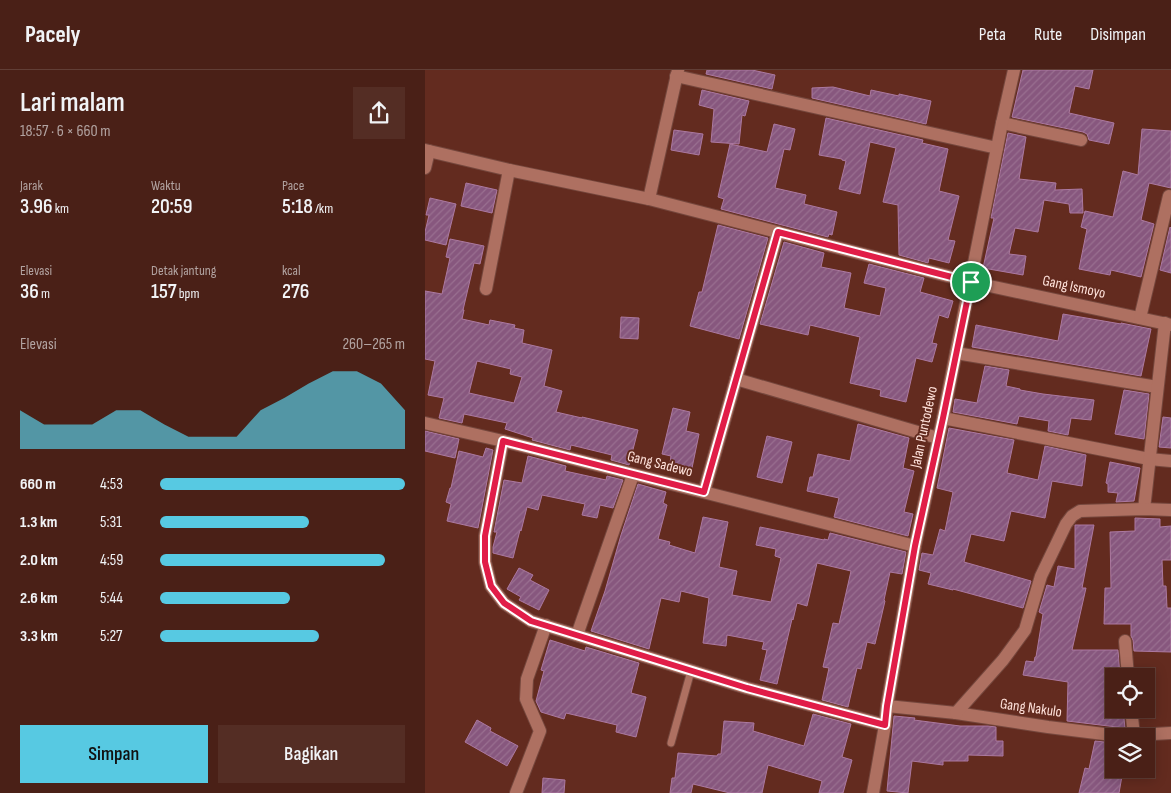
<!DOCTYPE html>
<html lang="id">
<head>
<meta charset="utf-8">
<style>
  body { margin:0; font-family:"Sofia Sans Condensed",sans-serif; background:#542d24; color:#f1f3f6; height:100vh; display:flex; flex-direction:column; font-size:19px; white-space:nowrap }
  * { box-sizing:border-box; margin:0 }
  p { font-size:16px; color:#b2a3a1 }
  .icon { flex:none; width:28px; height:28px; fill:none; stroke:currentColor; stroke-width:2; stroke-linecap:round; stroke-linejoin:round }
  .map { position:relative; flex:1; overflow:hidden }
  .side { display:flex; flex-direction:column; background:#4a2017; width:425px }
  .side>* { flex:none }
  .tools { position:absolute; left:680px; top:598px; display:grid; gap:10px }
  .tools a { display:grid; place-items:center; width:50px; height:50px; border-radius:0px; background:#4a2017; box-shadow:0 2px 12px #0003,0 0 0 1px #613e36; font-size:25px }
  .pin { position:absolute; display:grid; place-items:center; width:42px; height:42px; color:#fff; margin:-21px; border:2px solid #fff; border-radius:50%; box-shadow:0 1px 5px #0007 }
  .round { display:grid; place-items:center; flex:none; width:52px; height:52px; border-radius:0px; background:#542d24 }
  .summary { display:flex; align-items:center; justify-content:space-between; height:85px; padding:0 20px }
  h1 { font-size:28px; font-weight:600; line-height:38px }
  .figures { display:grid; grid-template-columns:repeat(3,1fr); gap:8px; height:85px; padding:5px 20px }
  .figures div { display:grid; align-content:center }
  .figures b { font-size:21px; font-weight:600 }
  .figures small { font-size:14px; font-weight:400 }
  .figures p { font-size:14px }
  .chart { height:140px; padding:10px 20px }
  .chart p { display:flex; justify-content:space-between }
  .chart svg { width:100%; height:90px; margin-top:5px; fill:#57c9e2; opacity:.7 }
  .cta { display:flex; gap:10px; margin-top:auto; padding:10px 20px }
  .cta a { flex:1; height:58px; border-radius:0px; background:#57c9e2; color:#111; font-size:20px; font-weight:600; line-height:58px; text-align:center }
  .cta a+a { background:#542d24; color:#f1f3f6 }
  ul { padding:0 20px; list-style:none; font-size:16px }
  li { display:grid; grid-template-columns:80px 60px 1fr; align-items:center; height:38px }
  li i { height:12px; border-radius:6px; background:#57c9e2 }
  header { display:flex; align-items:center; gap:30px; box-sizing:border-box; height:70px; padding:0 25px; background:#4a2017; border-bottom:1px solid #613e36 }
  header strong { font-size:24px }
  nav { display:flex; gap:28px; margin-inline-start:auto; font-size:18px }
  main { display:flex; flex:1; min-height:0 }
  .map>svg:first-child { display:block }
  .building { fill:url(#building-hatch); stroke:#ac79a1; fill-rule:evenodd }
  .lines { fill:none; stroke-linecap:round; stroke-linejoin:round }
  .service-casing { stroke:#75473d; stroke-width:9 }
  .minor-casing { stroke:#75473d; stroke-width:14 }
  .service { stroke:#ae7061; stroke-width:7 }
  .minor { stroke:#ae7061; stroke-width:12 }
  .route-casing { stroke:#fff; stroke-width:10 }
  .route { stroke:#e11d48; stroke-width:6 }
  .labels { text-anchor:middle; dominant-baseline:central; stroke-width:4; stroke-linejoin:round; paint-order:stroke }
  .street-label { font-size:15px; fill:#ffe2db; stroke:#632b1f }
</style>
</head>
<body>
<header>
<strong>Pacely</strong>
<nav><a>Peta</a><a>Rute</a><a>Disimpan</a></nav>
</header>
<main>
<section class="side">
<div class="summary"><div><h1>Lari malam</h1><p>18:57 · 6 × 660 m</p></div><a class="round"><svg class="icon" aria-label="share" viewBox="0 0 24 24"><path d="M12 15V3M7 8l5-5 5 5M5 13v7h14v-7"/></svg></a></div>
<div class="figures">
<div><p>Jarak</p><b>3.96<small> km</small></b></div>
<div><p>Waktu</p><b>20:59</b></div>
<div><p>Pace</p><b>5:18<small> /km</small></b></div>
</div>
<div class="figures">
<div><p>Elevasi</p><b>36<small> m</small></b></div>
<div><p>Detak jantung</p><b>157<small> bpm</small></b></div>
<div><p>kcal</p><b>276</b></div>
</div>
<div class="chart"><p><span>Elevasi</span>260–265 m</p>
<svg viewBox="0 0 160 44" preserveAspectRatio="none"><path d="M0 44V25L10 32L20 32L30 32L40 25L50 25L60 32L70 38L80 38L90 38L100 25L110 19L120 12L130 6L140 6L150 12L160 25V44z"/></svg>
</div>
<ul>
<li><b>660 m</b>4:53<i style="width:100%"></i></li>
<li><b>1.3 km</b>5:31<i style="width:61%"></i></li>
<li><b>2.0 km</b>4:59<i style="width:92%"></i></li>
<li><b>2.6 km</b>5:44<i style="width:53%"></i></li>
<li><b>3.3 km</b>5:27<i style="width:65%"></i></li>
</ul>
<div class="cta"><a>Simpan</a><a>Bagikan</a></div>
</section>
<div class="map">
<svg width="746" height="723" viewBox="0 0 746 723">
  <defs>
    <pattern id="building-hatch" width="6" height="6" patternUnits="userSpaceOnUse" patternTransform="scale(1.25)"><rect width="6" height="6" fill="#87577e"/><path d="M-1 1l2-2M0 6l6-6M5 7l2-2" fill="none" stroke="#996f90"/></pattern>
  </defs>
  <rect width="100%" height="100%" fill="#632b1f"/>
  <!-- building -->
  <g class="building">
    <path d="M282,0h45l23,5 -3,14 -66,-15z"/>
    <path d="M598,0h70l-4,19 -14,-3 -6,27 45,10 -5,21 -20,-4 -2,-6 -4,-2 -71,-15z"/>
    <path d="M408,17l37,9 1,-6 28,6v-2l32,7 -5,23 -114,-26v-10z"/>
    <path d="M277,20l47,11 -4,15 -3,-1 -3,29 -28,-2 3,-33 -15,-4z"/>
    <path d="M401,48l97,22 -1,3 26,6 -9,42 20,5 -11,44 7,1 -6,22 -20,-5 -1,5 -29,-8 -1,-50 -15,-3 13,-54 -26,-6 -10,52 -21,-5 7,-28 -4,-1v-1l-23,-4z"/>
    <path d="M349,54l21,5 -5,21 -6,-1 -9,39 31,7 -2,9 33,8 -5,23 -3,-1 -1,3 -107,-28 3,-10 -6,-2 12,-53 37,8z"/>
    <path d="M717,59l29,2v57l-22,-5 -8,37 13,4 -13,53 -30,-7 -1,5 -31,-6 8,-40 -6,-2 4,-16 28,6 10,-46 15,4z"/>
    <path d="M249,60l29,4 -4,21 -28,-5z"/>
    <path d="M583,63l18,4 -7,42 37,4 -1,7 27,-1 1,24h-13l-1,-9 -25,-4 -6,32 -23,-4 -6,26 17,2 -3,19 -40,-7 11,-50h-3z"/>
    <path d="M41,113l31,7 -5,23 -31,-7z"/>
    <path d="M5,128l26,6 -10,41 -21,-5v-8l4,-17h-3z"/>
    <path d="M293,155l50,13 -29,101 -49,-13 9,-34h3z"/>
    <path d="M745,157l1,1v45l-11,-3z"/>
    <path d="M25,169l34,7 -4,18 -6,-1 -11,47h1l-2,9 27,6 1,-5 25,5 -1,3 10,2 -2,13 30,7 -8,36 18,5 -6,21 26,6v-1l56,13 -9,35 -18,-5 1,-5 -41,-10 -1,5 -38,-10 1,-2 -28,-9 2,-6 -43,-9 -2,9 -23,-5 5,-20 -16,-3 7,-34 -10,-2v-68l17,3 8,-36 -4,-1zM52,291l34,8 -1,5 12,3 -8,26 -45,-10z"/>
    <path d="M359,172l40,11 -3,14 30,6 -7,35 36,8 6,-28 -22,-5 5,-19 55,14 -4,14 33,9 -5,17 -9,-3 -7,28 5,1 -5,18 -16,-4 -10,44 -26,-6 1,-6 -31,-7 10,-46 -50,-12 -2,10 -48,-11z"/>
    <path d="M638,244l58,10v-1l30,6 -10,47 -169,-29 4,-22 82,16z"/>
    <path d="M196,247l18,1 -1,21 -18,-1z"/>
    <path d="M560,296l24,4 -3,16 14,3v1l23,4 51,6 -3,20 -20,-2 -3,17 -20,-4 1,-10 -30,-5 -2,8 -64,-12 2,-13 22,4z"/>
    <path d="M699,320l25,4 -5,45 -29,-5z"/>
    <path d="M248,338l17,4 -4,19 13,3 -7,34 -22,-5 1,-7 -9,-2z"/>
    <path d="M738,347l8,1v30l-12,-1z"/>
    <path d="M433,354l51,14 -6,30 11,3 -10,41 9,2 -5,22 -74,-19 5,-19 -32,-7 3,-14h3l5,-23 32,7z"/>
    <path d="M524,358l65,12 -7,33 31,7 7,-34 41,9 -4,31 -30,-5 -7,37 -34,-7 -7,30 -33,-7 -7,28 67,19 -8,27 -70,-19v1l-25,-6 3,-11 -12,-3 3,-17 11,2 7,-26 5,2 8,-39 -16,-4z"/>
    <path d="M0,361l34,8 -4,19 -30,-7z"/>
    <path d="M342,366l25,6 -10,41 -25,-6z"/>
    <path d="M61,378l7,2 -15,78 -31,-7 4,-17 -5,-2 4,-14h1l8,-37 24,6z"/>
    <path d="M103,386l38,10 -1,5 41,9 1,-4 16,4 -10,28 -13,-3 -3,13 -15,-3 3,-11 -43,-9 -4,15 -11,-3 -6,24 -1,-1 -7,28 -20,-5v-6l4,-15h-3l10,-52 18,3z"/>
    <path d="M685,392l30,6 -6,33 -18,1 2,-9 -10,-1v-8l-2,-1z"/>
    <path d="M213,414l28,8 -3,11 4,2 -9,34 12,3 -1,3 26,8 8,-36 25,5 -9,45 18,4 -5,24 39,7 10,-44 -6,-2 1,-7 -20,-4 4,-18 64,13v-1l4,1 2,-7 76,19 -4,22 -12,-2 -6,28 1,1 -10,43 -8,-2 -6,27 -4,-1 -9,39 -26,-7 7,-32 -6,-1 10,-44 6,1 12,-53 -34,-8 -10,43 -10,-3 -4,17 -1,-1 -15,65 -17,-4 7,-30 -5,-1 2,-7 -37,-7 -1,11 -23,-3 6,-45 -28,-7 -2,11 -18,-4 -12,51 -58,-18 14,-40 16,-56z"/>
    <path d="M710,448l25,1v8l11,-1v34h-9l1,26h3l1,22h4v44l-37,-1 -1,-11 -2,-4v-12h-27l1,-36h6l-1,-56 25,-1z"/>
    <path d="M650,455h19l-12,63h4l-14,62h46l2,26h-6v33h9l2,19 -58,-7 1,-39 -45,-7 3,-14 8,1 1,-5h1l7,-43 -4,-2 8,-27 7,2 4,-21 17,3z"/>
    <path d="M94,498l14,7 -3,5 19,10 -10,20 -20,-10 2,-3 -14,-8z"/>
    <path d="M125,570l35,11 1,-4 53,16 -8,30 15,4 -10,40 -20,-5 1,-7 -51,-12 -2,6 -23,-7 -5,-11 8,-30 -3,-1z"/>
    <path d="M388,644l38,10 -9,33 10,3 -9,33h-24l3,-12 -54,-16 -6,28h-32l-37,-9 -2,9h-21l2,-15h3l3,-25 39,3 1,-2h3l3,-33 30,2 -1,8 51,15z"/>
    <path d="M469,646l21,2 -1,2 46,6h28l8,1v14h7v15l-35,-1v6h-25v4l-31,-4 -4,32 -21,-2z"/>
    <path d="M52,650l14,8 -1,3 28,15 -11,20 -42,-24z"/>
    <path d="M670,671l19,2v26h7l-1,7h2l-3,17h-40l6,-25 4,1z"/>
    <path d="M118,708l22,2 -1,13h-22z"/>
  </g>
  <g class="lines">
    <!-- service casing -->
    <g class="service-casing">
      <path id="service" d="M246,673l20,-72"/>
    </g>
    <!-- minor casing -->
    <g class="minor-casing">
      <g id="minor">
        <path d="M251,6l321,72"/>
        <path d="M577,53l79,17"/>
        <path d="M0,80l84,20 140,29 322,83 200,43"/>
        <path d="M0,98l4,-17"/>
        <path d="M224,129l29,-129"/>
        <path d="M61,219l23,-119"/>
        <path d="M715,248l29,-122"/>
        <path d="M531,283l201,34"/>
        <path d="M311,309l202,59"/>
        <path d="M518,348l206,41 22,2"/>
        <path d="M0,353l78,18 412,105"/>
        <path d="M78,371l-18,95v26l6,24 13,17 27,18 216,67 138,37"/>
        <path d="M279,422l74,-260"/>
        <path d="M719,439l21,-186"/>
        <path d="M152,565l56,-160"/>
        <path d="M700,571l3,35"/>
        <path d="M462,636l69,7 92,14 72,9 51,-3"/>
        <path d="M706,639l3,26"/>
        <path d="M531,643l47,-53 22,-30 16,-54 25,-52 6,-8 8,-5 64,-2 27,1"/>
        <path d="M91,723l24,-62 -14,-32 1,-20 19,-54"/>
        <path d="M448,723l12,-68 2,-19 28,-160 28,-128 59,-295 12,-53"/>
      </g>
    </g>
    <!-- service -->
    <use href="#service" class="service"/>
    <!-- minor -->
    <use href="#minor" class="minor"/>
  </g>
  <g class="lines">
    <!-- route casing -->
    <g class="route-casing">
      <path id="route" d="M353,162l193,50 -28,136 -28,128 -28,160 -2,19 -138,-37 -216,-67 -27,-18 -13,-17 -6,-24v-26l18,-95 201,51z"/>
    </g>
    <!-- route -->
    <use href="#route" class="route"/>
  </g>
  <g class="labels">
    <!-- street labels -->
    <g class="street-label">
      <text transform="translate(649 217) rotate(12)">Gang Ismoyo</text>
      <text transform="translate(499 357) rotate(-78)">Jalan Puntodewo</text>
      <text transform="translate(235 394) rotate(14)">Gang Sadewo</text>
      <text transform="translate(606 638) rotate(8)">Gang Nakulo</text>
    </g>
  </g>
</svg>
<div class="tools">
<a><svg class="icon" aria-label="locate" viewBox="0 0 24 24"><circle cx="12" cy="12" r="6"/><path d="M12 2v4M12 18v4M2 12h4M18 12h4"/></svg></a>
<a><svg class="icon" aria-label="layers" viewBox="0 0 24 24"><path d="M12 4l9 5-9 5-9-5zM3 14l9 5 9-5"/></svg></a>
</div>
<div class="pin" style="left:546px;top:212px;background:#1e9e55"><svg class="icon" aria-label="arrive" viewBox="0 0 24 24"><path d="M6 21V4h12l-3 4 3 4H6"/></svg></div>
</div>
</main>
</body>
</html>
